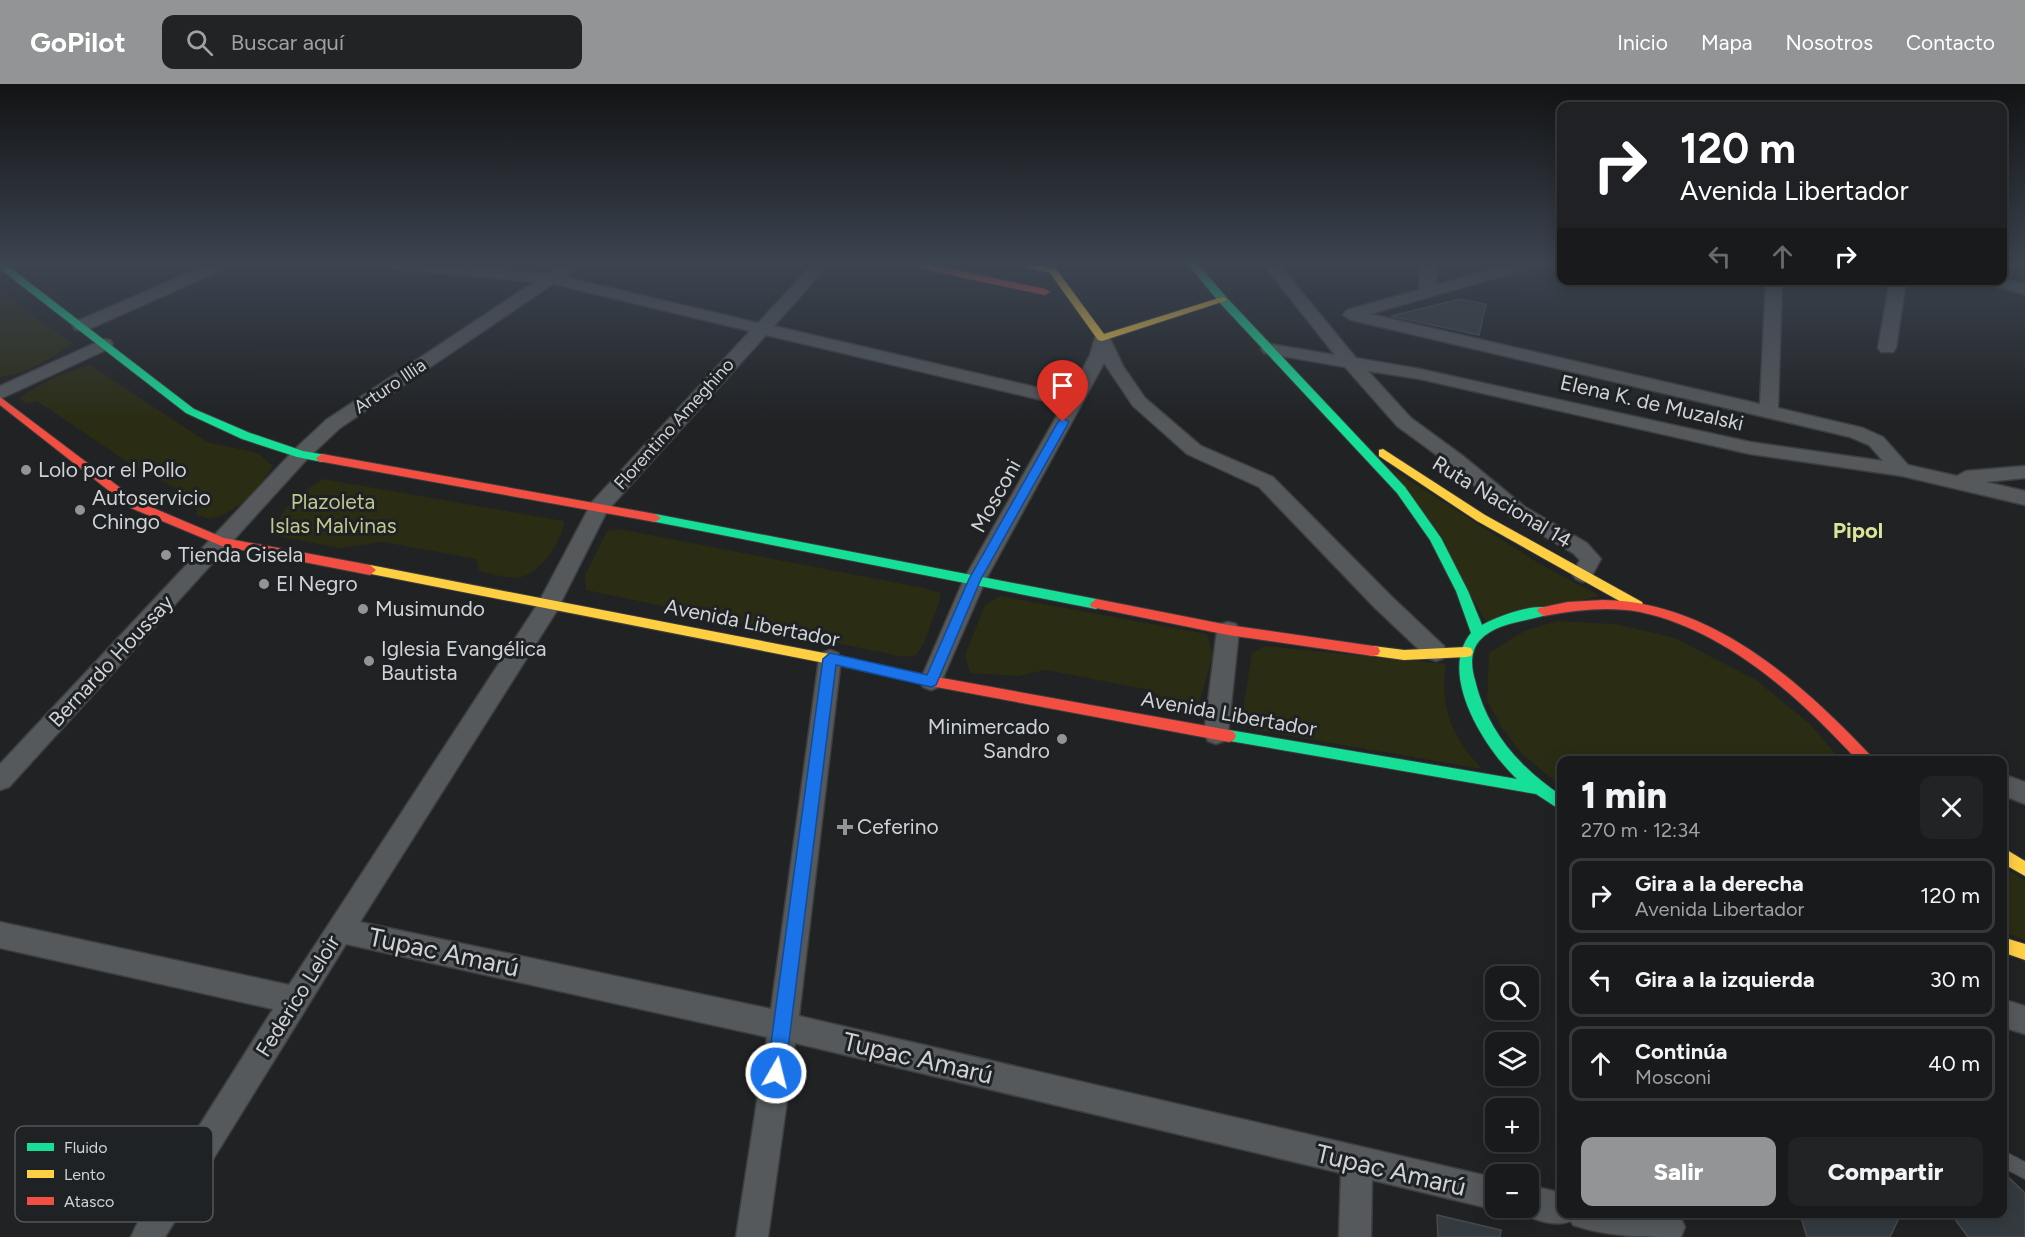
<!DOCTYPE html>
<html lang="es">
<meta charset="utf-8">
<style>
:root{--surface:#181a1b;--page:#212324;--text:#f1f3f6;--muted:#9fa1a3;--line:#36383a;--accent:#929496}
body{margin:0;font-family:Figtree,sans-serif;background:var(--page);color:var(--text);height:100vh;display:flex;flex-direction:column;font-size:22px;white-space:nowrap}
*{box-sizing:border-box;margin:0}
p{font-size:20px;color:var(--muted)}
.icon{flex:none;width:33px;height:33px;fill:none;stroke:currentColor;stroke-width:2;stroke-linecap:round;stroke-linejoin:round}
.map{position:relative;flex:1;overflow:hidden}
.drawer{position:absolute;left:1557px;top:672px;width:450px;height:462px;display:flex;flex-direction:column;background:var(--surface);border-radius:12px;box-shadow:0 3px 15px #0003,0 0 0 2px var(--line)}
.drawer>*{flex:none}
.top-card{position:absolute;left:1557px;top:18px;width:450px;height:183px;border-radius:12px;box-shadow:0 3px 15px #0003,0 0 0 2px var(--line);background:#202124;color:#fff;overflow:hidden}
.buttons{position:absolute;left:1485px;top:882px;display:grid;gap:12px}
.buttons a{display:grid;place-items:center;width:54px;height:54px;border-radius:12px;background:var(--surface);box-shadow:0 3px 15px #0003,0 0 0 2px var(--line);font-size:30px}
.pin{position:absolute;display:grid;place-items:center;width:51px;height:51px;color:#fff;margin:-62px -26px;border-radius:50% 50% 50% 0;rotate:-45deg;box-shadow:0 0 6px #0007}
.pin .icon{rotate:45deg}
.me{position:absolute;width:66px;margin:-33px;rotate:8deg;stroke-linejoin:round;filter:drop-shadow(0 0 4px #0008)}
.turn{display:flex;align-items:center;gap:21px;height:126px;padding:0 24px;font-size:27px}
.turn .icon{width:78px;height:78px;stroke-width:2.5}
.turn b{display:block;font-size:42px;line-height:51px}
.lanes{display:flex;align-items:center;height:57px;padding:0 24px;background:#0003;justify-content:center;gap:30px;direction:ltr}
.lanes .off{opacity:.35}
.round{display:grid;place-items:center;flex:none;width:63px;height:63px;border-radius:12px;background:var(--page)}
.headline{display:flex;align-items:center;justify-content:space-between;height:102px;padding:0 24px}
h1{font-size:36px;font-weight:800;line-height:45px}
.primary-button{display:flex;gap:12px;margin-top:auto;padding:12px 24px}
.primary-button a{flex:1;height:69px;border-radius:12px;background:var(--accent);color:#fff;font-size:24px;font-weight:800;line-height:69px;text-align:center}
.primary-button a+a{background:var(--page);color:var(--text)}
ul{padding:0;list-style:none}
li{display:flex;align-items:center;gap:18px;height:75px;margin:0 12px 9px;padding:0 12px;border:3px solid var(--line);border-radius:12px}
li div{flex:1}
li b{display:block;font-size:22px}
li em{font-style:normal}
header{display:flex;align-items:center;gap:36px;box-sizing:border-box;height:84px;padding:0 30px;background:var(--accent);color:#fff}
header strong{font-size:28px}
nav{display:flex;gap:33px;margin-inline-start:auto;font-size:21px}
.search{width:420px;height:54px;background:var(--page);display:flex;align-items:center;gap:15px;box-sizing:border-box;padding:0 21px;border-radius:12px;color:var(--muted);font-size:22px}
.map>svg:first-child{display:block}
.green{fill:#2a2c13}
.building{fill:#343b40;stroke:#484a4b;stroke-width:1.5}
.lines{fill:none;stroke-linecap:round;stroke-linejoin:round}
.lane-casing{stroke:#3d3e3f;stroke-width:2}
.street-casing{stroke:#3d3e3f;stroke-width:3}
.fast-casing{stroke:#3d3e3f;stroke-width:2}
.slow-casing{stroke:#3d3e3f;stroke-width:2}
.jam-casing{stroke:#3d3e3f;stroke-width:2}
.lane{fill:#55595c;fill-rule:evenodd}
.street{fill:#55595c;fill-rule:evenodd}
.fast{fill:#16e098;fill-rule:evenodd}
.slow{fill:#ffcf43;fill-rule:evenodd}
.jam{fill:#f24e42;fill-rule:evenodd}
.route{fill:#1a73e8;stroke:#114b97;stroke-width:1.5}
.poi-dot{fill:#929496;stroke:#1f2225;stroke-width:2}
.labels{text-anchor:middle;stroke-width:6;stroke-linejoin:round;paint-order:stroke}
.far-street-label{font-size:18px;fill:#d0d2d4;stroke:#1f2225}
.street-label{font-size:21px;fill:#d0d2d4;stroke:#1f2225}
.poi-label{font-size:21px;fill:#d0d2d4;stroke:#1f2225;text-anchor:start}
.park-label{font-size:21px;fill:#c2c88c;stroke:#1f2225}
.neighbourhood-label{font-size:22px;font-weight:bold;fill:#dce496;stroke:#1f2225}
.near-street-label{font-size:26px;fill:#d0d2d4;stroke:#1f2225}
.key{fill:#1f2225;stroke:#54575a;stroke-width:1.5}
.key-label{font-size:16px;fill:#d0d2d4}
</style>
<header>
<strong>GoPilot</strong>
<div class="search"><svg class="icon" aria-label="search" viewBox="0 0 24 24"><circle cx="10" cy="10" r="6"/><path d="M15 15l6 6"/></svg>Buscar aquí</div>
<nav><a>Inicio</a><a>Mapa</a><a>Nosotros</a><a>Contacto</a></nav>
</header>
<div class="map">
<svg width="2025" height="1153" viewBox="0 0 2025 1153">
<rect width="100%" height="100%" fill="#202224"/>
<path class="green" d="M0,208L72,259C54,275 24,290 0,293Z
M90,281L207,358L258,369L273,382C261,402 236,431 211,434C206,435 201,432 196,431L199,417L129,379L37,317L26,320L19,314C41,300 64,287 90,281Z
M1392,385L1540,480L1600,512L1486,537Z
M323,395L564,437C564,455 540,490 521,493C509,496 491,489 479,487L476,475L383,458L339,464L272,451C280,425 300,408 323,395Z
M619,445L924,504L940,509V516L924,559L916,571L903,573L586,506L585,491L607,447Z
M1000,512L1207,550L1213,571L1198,623L1180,627L1150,606L1046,586L1018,592L970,589L965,571L985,521Z
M1557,537L1616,540L1675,554L1756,596L1810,640L1841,676H1562L1561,702L1523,671L1501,643L1487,616L1489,569L1524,547Z
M1265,562L1446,580C1439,625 1453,653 1482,685L1255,646L1242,632L1252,569Z
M2002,782L2025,797V856L2003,848Z"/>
<path class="building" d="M1460,215L1486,220L1479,251L1391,232Z
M2002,1087L2025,1109V1153H1968L1951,1130H2002Z
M1800,1130H1901L1890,1153H1807Z
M1437,1131L1501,1146L1500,1153H1438Z"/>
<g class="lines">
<g class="lane-casing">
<path id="lane" d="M2002,1066L2025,1078V1095L2002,1083Z"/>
</g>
<g class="street-casing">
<path id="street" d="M212,179H233L231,182L87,246H75L73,242L75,238Z
M377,179H432L547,190L564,179H582L564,193L758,239L814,179H830L774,242L1069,311L1090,271L1096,250H1108L1123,282L1145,314L1201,362L1273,393L1391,512L1444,562L1447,568L1444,574L1436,577L1428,574L1375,524L1259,403L1187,370L1133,322L1104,279L986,495L939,603L931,606L923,603L920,597L964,495L1063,321L766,251L607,427L556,528L360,838L771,925L819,575L822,569L830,566L838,569L841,575L799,932L1496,1094V1124H1501L1496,1126L1372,1096L1371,1153H1339L1341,1089L795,959L768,1153H736L767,953L346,860L165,1153H131L136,1142L273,925L0,864V838L289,901L539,518L592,418L750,247L553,200L340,344L308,374L9,703L0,706V680L294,366L326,336L534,198L385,184Z
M1262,179H1278L1356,274L1420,285L1750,358L1883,377L1869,361L1850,353L1351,236L1343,231L1347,226L1419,206L1421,179H1437L1436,201L1515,179H1539L1537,182L1370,230L1760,320L1766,196H1782L1778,324L1863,344L1883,353L1908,381L1957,392L1966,387L2025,382V394L1986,398L2025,407V421L1902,392L1750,370L1420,295L1368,287L1411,334L1463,372L1525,423L1587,459L1601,475L1590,495L1583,498L1576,495L1572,490L1580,476L1573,469L1511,433L1449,380L1397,342L1345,283L1264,269L1261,265L1264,261L1270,260L1335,271Z
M2002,195L2025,200V210L1982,199L1980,196H2002Z
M1890,196H1906L1896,264L1893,268H1881L1878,264Z
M104,255L110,256L113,260L110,264L0,315V302Z
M1228,538L1236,540L1239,546L1228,650L1224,657L1216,660L1208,657L1204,650L1217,546L1220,540Z
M2002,690L2025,698V720L2002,711Z
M2002,915L2025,922V950L2002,943Z
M1528,1101L1562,1109V1130H1675L1680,1132L1685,1143L1681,1153C1644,1153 1607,1153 1573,1141L1571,1137C1555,1144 1533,1135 1517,1128L1515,1124H1528Z"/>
</g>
<g class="fast-casing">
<path id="fast" d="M0,179H4L194,325L250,349L303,367L326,371L328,374L322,378L297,373L242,355L186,329L0,185Z
M1187,179H1197L1227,214L1405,403L1441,454L1468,507L1482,541C1496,533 1533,519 1549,524L1551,527L1549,530C1526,538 1497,538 1480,556C1470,567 1471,583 1475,596C1487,647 1519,683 1562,712V727L1536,710L1224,656L1222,652L1224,648L1229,646L1517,695C1485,665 1437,590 1471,549L1456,507L1430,456L1397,409L1219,218Z
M655,430L1096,515L1102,520L1096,525L651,437L649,434Z"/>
</g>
<g class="slow-casing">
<path id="slow" d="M1007,179H1025L1056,185L1104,250L1219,214L1223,213L1228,216L1102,257L1098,256L1050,189Z
M1383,365L1485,431L1642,518L1643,521L1642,524H1632L1477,437L1379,372V366Z
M370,481L850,574L855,575L857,579L855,583L850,584L366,489L364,486Z
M1373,562L1404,566L1466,563L1471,564L1473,568L1471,572L1466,573L1404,576L1368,571L1366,567L1368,563Z
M2002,763L2025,777V792L2002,779Z
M2002,853L2025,860V876L2002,868Z"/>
</g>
<g class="jam-casing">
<path id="jam" d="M904,179H921L1045,205L1050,208L1045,211L909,182Z
M0,313L139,418L224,454L370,481L376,486L370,491L222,462L131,424L0,321Z
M322,370L655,430L661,434L655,438L318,377L316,374Z
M1096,515L1228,541L1373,562L1378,563L1380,567L1378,571L1373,572L1228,551L1091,523L1090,520Z
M1603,516C1711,517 1801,598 1871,672L1873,676H1857C1800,614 1726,546 1640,528C1609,522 1575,526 1544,532L1537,527L1539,524L1568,518Z
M850,574L931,592L1229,646L1234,648L1236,652L1234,656L1229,658L931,602L845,583L843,579L845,575Z"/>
</g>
<use href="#lane" class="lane"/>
<use href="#street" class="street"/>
<use href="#fast" class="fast"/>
<use href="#slow" class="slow"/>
<use href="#jam" class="jam"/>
</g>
<linearGradient id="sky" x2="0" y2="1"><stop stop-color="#121314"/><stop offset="0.53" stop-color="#3c4450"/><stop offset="1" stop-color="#3c4450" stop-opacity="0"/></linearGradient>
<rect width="2025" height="340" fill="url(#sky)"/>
<path class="route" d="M1063,334L1069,338L981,495L936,601L931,603L836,581L785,989L782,995L776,998L770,995L767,989L823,575L830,569L927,591L969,495L1058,338Z"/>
<g class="poi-dot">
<circle cx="26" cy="386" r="6"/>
<circle cx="80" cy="426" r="6"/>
<circle cx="166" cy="471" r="6"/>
<circle cx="264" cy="500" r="6"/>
<circle cx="363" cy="525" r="6"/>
<circle cx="369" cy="577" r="6"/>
<circle cx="1062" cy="655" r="6"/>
<path d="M842 734h6v6h6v6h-6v6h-6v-6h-6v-6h6z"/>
</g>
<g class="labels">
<g class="far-street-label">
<text transform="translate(390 302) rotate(-34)" y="6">Arturo Illia</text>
<text transform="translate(674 340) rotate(-48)" y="6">Florentino Ameghino</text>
</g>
<g class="street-label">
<text transform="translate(1652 319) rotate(13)" y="7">Elena K. de Muzalski</text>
<text transform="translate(996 412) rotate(-61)" y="7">Mosconi</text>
<text transform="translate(1502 418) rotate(31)" y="7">Ruta Nacional 14</text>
<text transform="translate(752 539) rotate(11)" y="7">Avenida Libertador</text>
<text transform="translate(111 577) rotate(-47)" y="7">Bernardo Houssay</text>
<text transform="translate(1229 630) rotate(10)" y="7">Avenida Libertador</text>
<text transform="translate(298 912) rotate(-58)" y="7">Federico Leloir</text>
</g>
<g class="poi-label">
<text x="38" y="393">Lolo por el Pollo</text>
<text x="92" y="421">Autoservicio<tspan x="92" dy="24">Chingo</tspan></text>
<text x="178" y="478">Tienda Gisela</text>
<text x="276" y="507">El Negro</text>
<text x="375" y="532">Musimundo</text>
<text x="381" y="572">Iglesia Evangélica<tspan x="381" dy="24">Bautista</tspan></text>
<text x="1050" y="650" text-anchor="end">Minimercado<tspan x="1050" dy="24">Sandro</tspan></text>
<text x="857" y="750">Ceferino</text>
</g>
<g class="park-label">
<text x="333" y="425">Plazoleta<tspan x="333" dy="24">Islas Malvinas</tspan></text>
</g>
<g class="neighbourhood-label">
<text x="1858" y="454">Pipol</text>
</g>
<g class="near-street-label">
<text transform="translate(444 868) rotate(12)" y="9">Tupac Amarú</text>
<text transform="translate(918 974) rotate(13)" y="9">Tupac Amarú</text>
<text transform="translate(1391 1086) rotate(13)" y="9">Tupac Amarú</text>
</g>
</g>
<rect x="15" y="1042" width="198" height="96" rx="9" class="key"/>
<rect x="27" y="1059" width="27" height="8" fill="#16e098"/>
<rect x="27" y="1086" width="27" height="8" fill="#ffcf43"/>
<rect x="27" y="1113" width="27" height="8" fill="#f24e42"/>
<g class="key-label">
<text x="64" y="1069">Fluido</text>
<text x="64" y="1096">Lento</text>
<text x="64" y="1123">Atasco</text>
</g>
</svg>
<div class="buttons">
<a><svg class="icon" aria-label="search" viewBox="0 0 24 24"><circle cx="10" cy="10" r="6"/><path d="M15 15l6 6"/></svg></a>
<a><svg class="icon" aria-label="layers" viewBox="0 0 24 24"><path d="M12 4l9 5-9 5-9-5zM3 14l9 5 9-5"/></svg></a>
<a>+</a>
<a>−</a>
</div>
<div class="pin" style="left:1063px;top:338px;background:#d93025"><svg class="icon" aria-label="arrive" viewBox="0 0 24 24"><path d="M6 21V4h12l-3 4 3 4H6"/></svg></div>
<svg class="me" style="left:776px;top:989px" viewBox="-20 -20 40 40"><circle r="17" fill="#1a73e8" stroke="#fff" stroke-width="3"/><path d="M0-11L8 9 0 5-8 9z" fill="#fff"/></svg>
<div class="top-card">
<div class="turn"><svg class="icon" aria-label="right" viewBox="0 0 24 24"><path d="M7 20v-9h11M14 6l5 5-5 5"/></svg><div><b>120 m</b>Avenida Libertador</div></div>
<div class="lanes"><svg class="icon off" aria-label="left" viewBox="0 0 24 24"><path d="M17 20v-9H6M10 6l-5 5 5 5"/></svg><svg class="icon off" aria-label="ahead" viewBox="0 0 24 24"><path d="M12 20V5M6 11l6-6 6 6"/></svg><svg class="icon" aria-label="right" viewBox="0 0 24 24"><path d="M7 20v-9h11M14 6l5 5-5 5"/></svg></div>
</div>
<section class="drawer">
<div class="headline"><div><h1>1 min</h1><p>270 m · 12:34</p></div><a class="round"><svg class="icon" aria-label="close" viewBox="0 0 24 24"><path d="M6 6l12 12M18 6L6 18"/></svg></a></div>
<ul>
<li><svg class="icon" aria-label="right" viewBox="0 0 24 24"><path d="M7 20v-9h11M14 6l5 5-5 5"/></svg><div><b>Gira a la derecha</b><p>Avenida Libertador</p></div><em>120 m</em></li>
<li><svg class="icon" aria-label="left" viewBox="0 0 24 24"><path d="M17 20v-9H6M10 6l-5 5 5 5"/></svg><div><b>Gira a la izquierda</b></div><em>30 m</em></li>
<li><svg class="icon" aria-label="ahead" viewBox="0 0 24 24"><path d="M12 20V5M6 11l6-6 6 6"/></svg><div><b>Continúa</b><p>Mosconi</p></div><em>40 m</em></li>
</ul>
<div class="primary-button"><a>Salir</a><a>Compartir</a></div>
</section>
</div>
